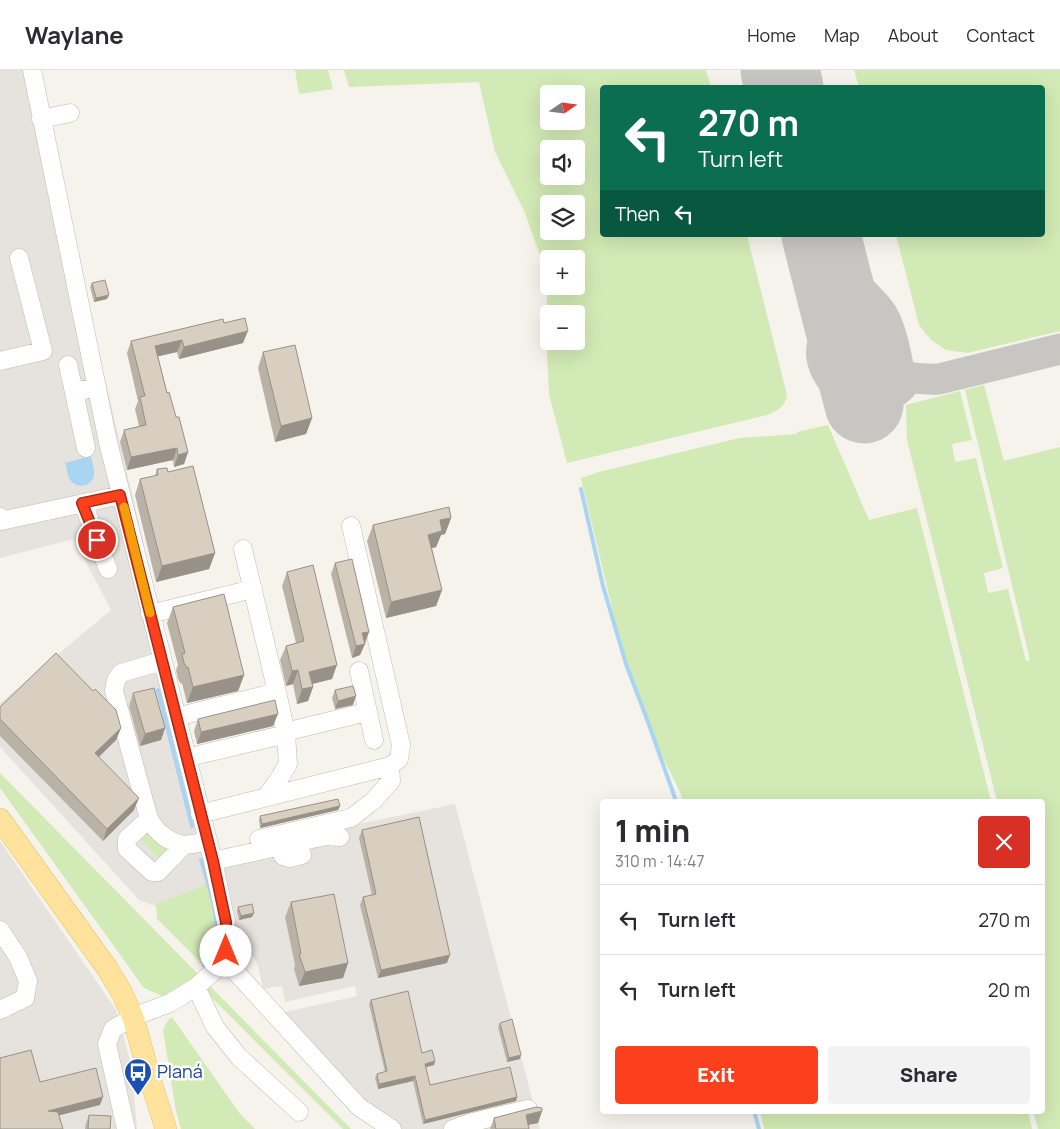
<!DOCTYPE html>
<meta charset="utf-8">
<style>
:root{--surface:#fff;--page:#f2f2f3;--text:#2b2b33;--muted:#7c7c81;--line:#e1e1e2;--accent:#fc3f1d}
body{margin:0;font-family:Manrope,sans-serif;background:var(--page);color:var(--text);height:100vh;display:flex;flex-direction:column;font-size:19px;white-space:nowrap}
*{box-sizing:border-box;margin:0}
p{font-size:16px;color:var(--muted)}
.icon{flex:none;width:28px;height:28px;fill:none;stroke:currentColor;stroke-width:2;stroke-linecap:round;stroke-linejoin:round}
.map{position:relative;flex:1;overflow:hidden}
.side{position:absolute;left:600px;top:729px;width:445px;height:315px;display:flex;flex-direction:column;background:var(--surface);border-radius:5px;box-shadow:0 5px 20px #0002}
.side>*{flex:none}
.guide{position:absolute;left:600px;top:15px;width:445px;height:152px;border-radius:5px;box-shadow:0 5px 20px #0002;background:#0b6e4f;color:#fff;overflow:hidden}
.needle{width:32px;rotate:76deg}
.buttons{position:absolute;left:540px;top:15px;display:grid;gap:10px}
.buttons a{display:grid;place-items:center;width:45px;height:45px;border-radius:5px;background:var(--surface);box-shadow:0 5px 20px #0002;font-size:25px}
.pin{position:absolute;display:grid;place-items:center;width:42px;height:42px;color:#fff;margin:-21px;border:2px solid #fff;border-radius:50%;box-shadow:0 1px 5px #0007}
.me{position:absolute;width:55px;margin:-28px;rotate:0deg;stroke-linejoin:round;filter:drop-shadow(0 0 4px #0008)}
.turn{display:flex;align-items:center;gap:18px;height:105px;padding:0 15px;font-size:22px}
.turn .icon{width:65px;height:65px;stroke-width:2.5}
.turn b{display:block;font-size:35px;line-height:42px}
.then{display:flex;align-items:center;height:48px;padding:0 15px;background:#0003;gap:10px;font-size:19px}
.round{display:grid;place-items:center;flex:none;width:52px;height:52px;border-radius:5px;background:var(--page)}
.overview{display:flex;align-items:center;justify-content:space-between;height:85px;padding:0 15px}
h1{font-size:30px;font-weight:800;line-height:38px}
.action{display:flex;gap:10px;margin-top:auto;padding:10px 15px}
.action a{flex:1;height:58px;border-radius:5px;background:var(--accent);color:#fff;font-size:20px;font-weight:800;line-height:58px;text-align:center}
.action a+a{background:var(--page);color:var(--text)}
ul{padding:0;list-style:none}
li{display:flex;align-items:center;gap:15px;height:70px;padding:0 15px;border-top:1px solid var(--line)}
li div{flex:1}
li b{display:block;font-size:19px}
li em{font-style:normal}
header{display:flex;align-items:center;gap:30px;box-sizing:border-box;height:70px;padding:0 25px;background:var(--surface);border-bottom:1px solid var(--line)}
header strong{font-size:24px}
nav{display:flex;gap:28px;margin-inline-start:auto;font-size:18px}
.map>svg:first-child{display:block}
.industrial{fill:#e6e2dd}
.green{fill:#d2eab5;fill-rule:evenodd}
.parking{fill:#e5e3e0}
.water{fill:#a9d4f2}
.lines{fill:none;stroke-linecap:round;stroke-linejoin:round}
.stream{stroke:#a9d4f2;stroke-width:4}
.taxiway{stroke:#c8c6c3;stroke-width:31}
.runway{stroke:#c8c6c3;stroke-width:79}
.minor-casing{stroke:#c2bbae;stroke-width:19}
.major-casing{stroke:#e6c16a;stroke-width:22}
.minor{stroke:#fff;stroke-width:18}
.major{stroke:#ffe39c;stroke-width:21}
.wall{fill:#bab2a6}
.shaded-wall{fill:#979187}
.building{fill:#d8cfc1;stroke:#979187}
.route-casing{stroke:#a42913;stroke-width:12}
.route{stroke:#fc3f1d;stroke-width:9}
.slow{stroke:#f59e0b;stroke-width:9}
.labels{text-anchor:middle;stroke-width:5;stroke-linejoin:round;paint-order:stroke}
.transit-label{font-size:18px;fill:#164399;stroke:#fff;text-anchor:start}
</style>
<header>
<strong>Waylane</strong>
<nav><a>Home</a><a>Map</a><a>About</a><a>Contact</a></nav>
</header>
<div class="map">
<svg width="1060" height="1059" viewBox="0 0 1060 1059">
<rect width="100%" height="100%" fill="#f6f3ec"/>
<path class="industrial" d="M0,0H39L66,143L219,795L325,761L455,734L540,1059H375L355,1042L281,943L357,926L355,916L285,932L282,916L263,919L258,896L254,888L236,867L139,830L0,677V633L111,540L74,469L0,488Z
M0,771L116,940L131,994L137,1059H0Z"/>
<path class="green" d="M295,0H328L333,19L299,24Z
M344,0H706L711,17L602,18V165H747L787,325C785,337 778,340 767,345L567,393L549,324L546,264L547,227L542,191L525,143L495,82L479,12L349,17ZM549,24H576V51H549ZM549,79H576V106H549ZM549,134H576V161H549ZM549,189H576V216H549ZM549,244H576V271H549Z
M854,0H1060V261L967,283L946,280L931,270L919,255L896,165H1042V18L859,17Z
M984,315L1004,391L1060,377V1059H1038L1033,1041H1042V731H997L907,370L906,335L960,321L972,370L952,374L955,392L976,388L1003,498L984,503L988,523L1008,519L1026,591L1030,590L965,320Z
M828,355L869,450L917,438L991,731H683L679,720L657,676L633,611L620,572L581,408L599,402L739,368L797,364V362Z
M0,703L197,903L195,909L162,926L144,918L0,718Z
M148,761L170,777L161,791L139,768Z
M206,812C213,839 226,872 205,897L157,849L156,834L201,817Z
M209,915L351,1059H343L205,921Z
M172,947L240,1044L255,1059H181L176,1041L163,960L168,950Z
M760,1041H1028L1032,1059H764Z"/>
<path class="parking" d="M108,451L121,502L113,505V508L104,509L77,462L87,456Z
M139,768L165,795L182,777L192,788L161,819L153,810L147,817L112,782L127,769Z
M330,785L340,793L352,853L342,846Z
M344,853L353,859L362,902L352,895Z
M486,854L497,895L453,903L443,865Z
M99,979L113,1032L104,1034L91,981Z"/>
<path class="water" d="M91,386C92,392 95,401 94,406C90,418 75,419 69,408C67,404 67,397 65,393Z"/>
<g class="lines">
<path class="stream" d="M581,419L603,516L626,594L648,652L676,731
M158,620L192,756
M201,790C208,815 224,855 213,879
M204,895L210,888
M754,1041L759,1059"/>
<path class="taxiway" d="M820,165C825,186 838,219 834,240C831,257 819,270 822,288C828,324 876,343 902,316C898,297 892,255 880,241C863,219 838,204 827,178
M837,222C841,235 843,248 848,260C865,296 901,311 939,309L1060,279"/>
<path class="runway" d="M780,0L784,18
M821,165L864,334"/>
<g class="minor-casing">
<path id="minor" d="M32,0L108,372L213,791L226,852V881L223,888L215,900L196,917L170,933L133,947L113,959L107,974L126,1059
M41,49L70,43
M0,291L43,281L19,188
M68,295L74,322
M86,378L74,322L97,317
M83,433L108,499
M0,447L1,451L121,425
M150,544L253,519
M359,601L374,670
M188,644L277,622L243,479
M198,685L286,664L277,622
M266,727L279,709L288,694L286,664L289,661L367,642
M200,744L390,696L399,689L401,675L351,456
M149,749L114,621L116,610L121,603L162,591
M259,769L351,748L373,731L391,711L390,696
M184,775C168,772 157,763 149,749L127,769V779L152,802H158L184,775L207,772
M280,776L283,786L290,788L302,785
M213,791L326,766L340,767
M0,860L18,887L28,911L25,928L0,940
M223,888L359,1037L392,1059
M196,917L215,957L239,987L299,1042
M453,1059L473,1052L528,1039"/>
</g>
<g class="major-casing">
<path id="major" d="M0,749L107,898L121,921L133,947L151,1012L166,1059"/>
</g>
<use href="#minor" class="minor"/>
<use href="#major" class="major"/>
</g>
<path class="wall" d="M92,213L107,229L94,232L90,217Z
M224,253L243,273L179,289L177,282L158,286L167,323L188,382L184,394L174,397L173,390L127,400L120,372L124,360L139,356L135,339L138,331L127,283L131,271Z
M263,282L312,348L306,364L275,372L258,298Z
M157,399L168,402L215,483L209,499L156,512L135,425L140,409L155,406Z
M451,448L445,464L441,465L436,477L432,478L442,520L436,536L386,548L367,471L373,455Z
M335,493L369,562L360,585L352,588L331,504Z
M287,502L332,609L312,614L313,617L308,631L297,634L293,614L286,616L280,590L286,576L296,573L282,516Z
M173,537L244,605L238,621L187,633L182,613L181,614L178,609L176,600L178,595L167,553Z
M335,620L353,635L335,639L332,628Z
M133,623L165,658L161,670L140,676L129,636Z
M0,637L121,658L116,670L99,687L134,740L103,771L0,666Z
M198,649L273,656L197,674L194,661Z
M340,736L338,740L260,758L259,750L260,746Z
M362,760L447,893L378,908L360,835L363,827L372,825L359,768Z
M291,832L348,893L343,908L299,916L294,899L295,895L285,847Z
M238,837L252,847L239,850L237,841Z
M371,930L422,983L435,991L434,995L426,997L430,1015L517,1027L516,1031L423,1054L413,1011L378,1019L375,1008L377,1004L385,1002L369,934Z
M500,953L520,989L507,992L498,957Z
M542,1041L538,1053L528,1055L529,1059H490L494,1048Z
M89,1045L110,1059H85L86,1053Z"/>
<path class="shaded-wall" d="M109,225L107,229L94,232L96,228Z
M248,261L243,273L179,289L184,277Z
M182,270L177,282L151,288L155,276Z
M312,348L306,364L275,372L281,356Z
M177,378L173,390L127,400L131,387Z
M188,382L184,394L174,397L178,385Z
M451,448L445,464L441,465L436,477L422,481L428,465L440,450Z
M215,483L209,499L156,512L162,496Z
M442,520L436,536L386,548L391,532Z
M369,562L365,573L358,575L362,563Z
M365,574L360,585L352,588L356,576Z
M337,595L332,609L304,616L309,602Z
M298,600L293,614L286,616L292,601Z
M244,605L238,621L187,633L193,617Z
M313,617L308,631L297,634L302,619Z
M356,626L353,635L335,639L338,631Z
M278,644L273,656L197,674L201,662Z
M121,658L116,670L90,695L95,683Z
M165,658L161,670L140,676L145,664Z
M139,728L134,740L103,771L107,759Z
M340,736L338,740L260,758L262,754Z
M254,843L252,847L239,850L241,846Z
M450,885L447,893L378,908L381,900Z
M348,893L343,908L299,916L305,902Z
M521,985L520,989L507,992L509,988Z
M435,991L434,995L423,998L425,994Z
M415,1006L413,1011L378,1019L379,1014Z
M103,1027L100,1035L45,1049L48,1041Z
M517,1027L516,1031L423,1054L425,1050Z
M542,1041L538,1053L522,1056L526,1045Z"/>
<path class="building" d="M105,210L109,225L96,228L92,213Z
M245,248L248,261L184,277L182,270L155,276L167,323L169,322L176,347H179L188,382L178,385L177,378L131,387L124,360L146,355L140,327L145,326L131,271L223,249L224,253Z
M295,275L312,348L281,356L263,282Z
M193,396L215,483L162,496L140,409L158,405L157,399L167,398L168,402Z
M449,437L451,448L440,450L442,461L428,465L442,520L391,532L373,455Z
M352,489L369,562L362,563L365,574L356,576L335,493Z
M313,495L337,595L309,602L313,617L302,619L298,600L292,601L286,576L304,571L287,502Z
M224,524L244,605L193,617L188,597L187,598L184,593L182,584L185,583L173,537Z
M56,583L93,621L95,619L116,640L121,658L95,683L139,728L107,759L0,649V637Z
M353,616L356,626L338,631L335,620Z
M154,618L165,658L145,664L133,623Z
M275,630L278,644L201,662L198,649Z
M338,729L340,736L262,754L260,746Z
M419,747L450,885L381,900L363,827L376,824L362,760Z
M334,824L348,893L305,902L299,884H301L291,832Z
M252,834L254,843L241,846L238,837Z
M408,921L422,983L432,980L435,991L425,994L430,1015L510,997L517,1027L425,1050L415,1006L379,1014L377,1004L387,1001L371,930Z
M512,949L521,985L509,988L500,953Z
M31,980L40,1012L96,998L103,1027L48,1041L58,1042L63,1059H0V988Z
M536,1037L542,1038V1041L526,1045L529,1059H496L494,1048Z
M89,1045L111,1046L110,1059H88Z"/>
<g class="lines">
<g class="route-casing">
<path id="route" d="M97,470L82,433L120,425L213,791L226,852V881"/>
</g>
<use href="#route" class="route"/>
<path class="slow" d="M124,437L150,543"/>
</g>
<defs>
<g id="bus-pin" transform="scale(1.4375)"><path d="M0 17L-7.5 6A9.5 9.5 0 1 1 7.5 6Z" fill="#1a4fb4" stroke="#fff"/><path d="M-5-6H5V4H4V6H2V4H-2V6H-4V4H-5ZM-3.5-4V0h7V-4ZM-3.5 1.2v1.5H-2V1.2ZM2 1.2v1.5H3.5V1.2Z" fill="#fff"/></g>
</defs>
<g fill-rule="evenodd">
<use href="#bus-pin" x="138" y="1002"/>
</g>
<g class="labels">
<g class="transit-label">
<text x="157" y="1008">Planá</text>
</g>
</g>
</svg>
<div class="buttons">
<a><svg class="needle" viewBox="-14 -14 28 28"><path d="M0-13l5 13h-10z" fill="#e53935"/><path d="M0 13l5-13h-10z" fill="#7c7c81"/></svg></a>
<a><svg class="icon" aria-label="sound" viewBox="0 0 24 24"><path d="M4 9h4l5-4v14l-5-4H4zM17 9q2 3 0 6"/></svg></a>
<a><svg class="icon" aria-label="layers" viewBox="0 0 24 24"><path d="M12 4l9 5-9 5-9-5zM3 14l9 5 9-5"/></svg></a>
<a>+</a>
<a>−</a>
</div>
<div class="pin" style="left:97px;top:470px;background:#d93025"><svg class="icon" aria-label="arrive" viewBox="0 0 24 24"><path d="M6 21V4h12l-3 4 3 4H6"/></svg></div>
<svg class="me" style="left:226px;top:881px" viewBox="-20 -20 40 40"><circle r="19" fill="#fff"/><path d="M0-13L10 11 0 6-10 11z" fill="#fc3f1d"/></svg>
<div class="guide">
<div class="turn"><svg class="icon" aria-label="left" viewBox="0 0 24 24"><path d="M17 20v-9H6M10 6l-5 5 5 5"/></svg><div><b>270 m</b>Turn left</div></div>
<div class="then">Then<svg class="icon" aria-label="left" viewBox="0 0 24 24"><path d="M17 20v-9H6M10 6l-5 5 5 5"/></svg></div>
</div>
<section class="side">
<div class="overview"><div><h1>1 min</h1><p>310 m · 14:47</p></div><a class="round" style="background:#d93025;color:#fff"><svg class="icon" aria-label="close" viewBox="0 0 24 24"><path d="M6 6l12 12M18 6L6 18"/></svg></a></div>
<ul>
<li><svg class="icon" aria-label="left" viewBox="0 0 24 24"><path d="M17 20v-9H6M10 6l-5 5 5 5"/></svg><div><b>Turn left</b></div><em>270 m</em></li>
<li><svg class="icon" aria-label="left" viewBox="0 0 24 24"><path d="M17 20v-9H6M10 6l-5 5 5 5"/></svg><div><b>Turn left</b></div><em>20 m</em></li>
</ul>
<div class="action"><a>Exit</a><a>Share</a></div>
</section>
</div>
